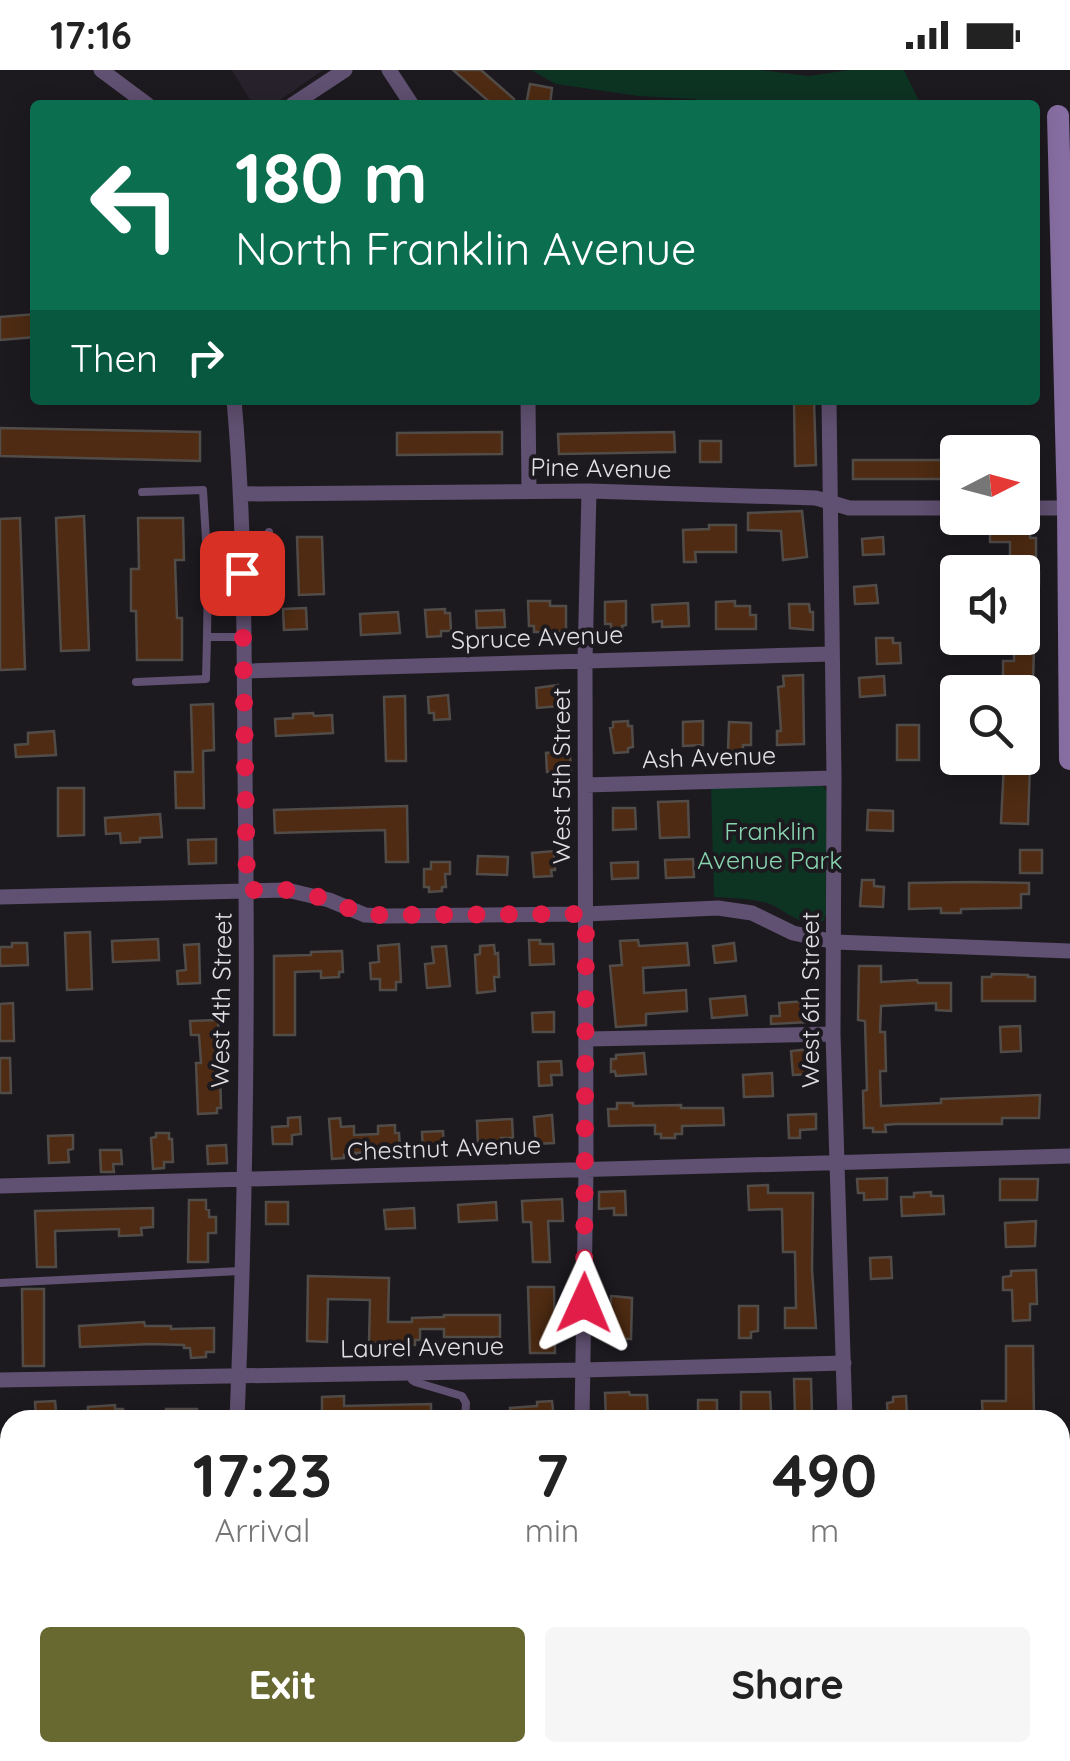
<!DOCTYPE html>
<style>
:root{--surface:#fff;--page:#f6f6f6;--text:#222;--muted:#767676;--accent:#676931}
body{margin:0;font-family:Quicksand,sans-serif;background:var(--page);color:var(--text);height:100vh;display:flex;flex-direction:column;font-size:38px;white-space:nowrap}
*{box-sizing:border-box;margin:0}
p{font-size:32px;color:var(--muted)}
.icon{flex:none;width:55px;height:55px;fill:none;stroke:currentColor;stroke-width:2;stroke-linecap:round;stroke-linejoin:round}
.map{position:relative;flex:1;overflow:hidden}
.drawer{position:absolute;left:0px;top:1340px;width:1070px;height:352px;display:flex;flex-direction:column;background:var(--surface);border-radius:30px 30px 0 0;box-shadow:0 5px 25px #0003}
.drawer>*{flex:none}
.banner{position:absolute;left:30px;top:30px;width:1010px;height:305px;border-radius:10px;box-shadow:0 5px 25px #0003;background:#0b6e4f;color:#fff;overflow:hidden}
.needle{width:65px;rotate:84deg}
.tools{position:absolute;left:940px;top:365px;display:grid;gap:20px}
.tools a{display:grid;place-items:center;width:100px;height:100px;border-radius:10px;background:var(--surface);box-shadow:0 5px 25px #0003;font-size:50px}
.pin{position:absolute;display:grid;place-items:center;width:85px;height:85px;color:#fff;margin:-42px;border-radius:20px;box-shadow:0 5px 15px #0006}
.me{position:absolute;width:110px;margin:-55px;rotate:1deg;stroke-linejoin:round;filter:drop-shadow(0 0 8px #0008)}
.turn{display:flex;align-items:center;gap:35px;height:210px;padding:0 40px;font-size:45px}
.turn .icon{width:130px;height:130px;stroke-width:2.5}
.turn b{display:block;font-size:70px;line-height:85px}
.then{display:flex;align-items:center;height:95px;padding:0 40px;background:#0003;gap:20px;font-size:38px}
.eta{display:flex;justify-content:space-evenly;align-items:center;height:170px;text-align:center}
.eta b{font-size:60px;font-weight:700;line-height:70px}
.action{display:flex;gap:20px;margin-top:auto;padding:20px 40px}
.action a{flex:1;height:115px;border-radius:10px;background:var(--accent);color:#fff;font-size:40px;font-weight:700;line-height:115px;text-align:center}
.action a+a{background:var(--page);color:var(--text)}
.status{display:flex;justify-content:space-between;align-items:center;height:70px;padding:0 50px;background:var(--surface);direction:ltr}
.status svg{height:28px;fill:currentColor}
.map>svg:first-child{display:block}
.built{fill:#28222c}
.green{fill:#0d3323}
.building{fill:#4e2b12;stroke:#524c49;stroke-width:2.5}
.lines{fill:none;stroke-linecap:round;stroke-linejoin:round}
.lane{stroke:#605071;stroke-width:8}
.street{stroke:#605071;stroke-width:15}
.secondary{stroke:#876ea2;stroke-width:22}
.route{stroke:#e11d48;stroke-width:18;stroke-dasharray:0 32.4}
.labels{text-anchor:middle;stroke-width:8;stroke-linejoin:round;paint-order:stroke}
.street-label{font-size:25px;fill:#e2e0e4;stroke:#1d1a1f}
.park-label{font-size:25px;fill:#88d5b0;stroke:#1d1a1f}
</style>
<div class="status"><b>17:16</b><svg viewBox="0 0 49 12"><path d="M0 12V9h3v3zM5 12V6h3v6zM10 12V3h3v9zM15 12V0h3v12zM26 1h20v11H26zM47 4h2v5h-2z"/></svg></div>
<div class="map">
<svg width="1070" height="1691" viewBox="0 0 1070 1691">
<rect width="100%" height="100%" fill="#1d1a1f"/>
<path class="built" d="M232,0H323L273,35H253Z
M726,1683H849V1691H726Z"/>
<path class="green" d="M531,0H760L809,6L849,0H904L921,35H707L695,29L638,26L556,14Z
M819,714L825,718L827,723L828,841L823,851C798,859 785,837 763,832C747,828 730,828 714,827L711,717Z"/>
<path class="building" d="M453,0H481L514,29L508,35H493Z
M530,14L552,18L550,35H526Z
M35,244V267L0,270V247Z
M794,330H814L816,395L795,396Z
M0,358L200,362V391L0,386Z
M502,362V384L397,385V363Z
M674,362L675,382L559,384L558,364Z
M700,371H721V392H700Z
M853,390H958V409H853Z
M802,441L807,487L783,490L781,461L748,460V443Z
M84,446L89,580L61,581L56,448Z
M20,448L25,599L0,600V449Z
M138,448H183L184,490H175L177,548H182V590H137L136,541H131V499H139Z
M709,455H736V482H695L696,492H684L683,460L709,459Z
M990,460H1030V468H1036V502H1039V514H1033L1034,523H1022V502H1012V494H1010V472H990Z
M297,467H322L324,524L299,525Z
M883,467L884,484L863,485L862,469Z
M876,515L878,533L855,534L854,517Z
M528,531H550V536H566V562H534V556H529Z
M626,531V555L622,556L623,563L611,564V554H605V532Z
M735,531V536H750V545H756V559H716V532Z
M688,533L689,556L662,557V551L653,552L652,535Z
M789,534H809L810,542H813V560L790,558Z
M306,538L307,559L284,560L283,539Z
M445,539V543H450L451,561H441V566L427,567L425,540Z
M504,540L505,557L477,558L476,541Z
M398,542L400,563L361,565L360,544Z
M1022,545H1035L1033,612L1003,611V591H1014V568H1022Z
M876,568H893V573H900L901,593L877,594Z
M803,605L804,674L777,675V661H781L778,617L784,616L783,606Z
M884,606L885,625L860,627L859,608Z
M558,615L559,636L537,638L536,618Z
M448,625L450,649L434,650V643H429L428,627Z
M405,626L406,691H386L384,627Z
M213,634L214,680L203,681L204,738H176L175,702H193L191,635Z
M313,643L314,646L332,645L333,663L276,666L275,649L293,648V644Z
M628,651V656H632L633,677L628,678V682L614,683L610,658L613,657V652Z
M703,651V675L683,676V652Z
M729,652L751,653V675H743V682L728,681Z
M897,655H919V690H897Z
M54,661L56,685L16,687L15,675L28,674V663Z
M569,670L571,701L547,702L546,683L557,682V671Z
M1004,693L1030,695L1028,754L1001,753Z
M58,718H84V765L58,766Z
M688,731L689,767L660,768L658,732Z
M407,736L408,792H386L385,760L275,763L274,740Z
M613,738H635L636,759L613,760Z
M868,740L893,741V761L867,760Z
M160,744L162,767L140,768V772L121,773L120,763L106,764L105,748Z
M216,769V793L189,794L188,770Z
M1020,780H1042V803H1020Z
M554,781L555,800H551L552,806L534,807L532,783Z
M478,786L508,787L507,805L477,804Z
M693,789L694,807L666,808L665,790Z
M431,792H450V804H445L446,817H442V821L429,822V817H424V799H431Z
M638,792V808L612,809L611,793Z
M862,810H874V816L884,817L883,837L860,836Z
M974,812L1029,813V824H1021V838L961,839V843H941V838L909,839V813Z
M90,862L92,919L67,920L65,863Z
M158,869L159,890L113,892L112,871Z
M529,870H540V874H553L554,894L530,895Z
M638,870L639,876L687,873L689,895L643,898L644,923L686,920L687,941L646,944V955L616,957L610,896L622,895L620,871Z
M12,873H27L28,895L0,896V877H12Z
M734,873L736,891L715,893L713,876Z
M199,874L200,913L178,914L177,901L186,900L184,875Z
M399,874L401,912H396V920H380V909H371L370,893L379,892L378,876Z
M494,875L495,884L498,883L499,907H494L495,921L477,923L475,885L480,884V876Z
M446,876L450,916L427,918L425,894L434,893L432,877Z
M342,881L343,902H339V907L321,908V901L295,902V965H274V886L311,885V882Z
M859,896H881V912L917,910L918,913H951V941L936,940V933L881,936L880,962H885L886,1001H880L881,1036L941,1033V1029L1040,1025L1039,1048H1002V1054H896L885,1055L886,1062H873V1058H864L863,1021L867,1020L865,951L858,950Z
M992,904L1028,905V907H1035V931H982V907H991Z
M745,926L747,945L712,948L710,929Z
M807,931L809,952L771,954V946H780L779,933Z
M13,933L14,971H0V934Z
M554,942V962H533L532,943Z
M218,950L219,971H215L216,1000H220L221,1038H217V1043L198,1044L196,993H201L199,965H191L190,951Z
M1020,956L1021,981L1001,982L1000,957Z
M810,979L812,1004L793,1005L791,981Z
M644,983L646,1004L616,1006L615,1001L611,1002V989H616V985Z
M0,988H10L11,1023H0Z
M561,991L562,1005H551L552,1015L539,1016L538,992Z
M772,1003L773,1026L744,1027L743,1005Z
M617,1033H633V1036L681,1035V1038H723L724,1055L682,1056V1064H675V1068H661V1064H655V1055L609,1056L608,1039H617Z
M816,1044V1059L800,1060V1068H789L788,1045Z
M552,1045L554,1073L536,1074L534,1047Z
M300,1047L301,1064L292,1065V1074H273L272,1057L288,1056V1048Z
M340,1048L341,1057L354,1056V1065L378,1064V1056L395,1055V1063H399L400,1081L355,1083L356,1085H344V1088L332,1089L329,1049Z
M512,1049L513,1068H501L502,1076L478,1077L477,1051Z
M443,1061L444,1082L423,1083L422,1062Z
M156,1063H169V1069H172L173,1092H164V1098L153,1099L151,1068L156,1067Z
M73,1065V1079L68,1080L69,1092L49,1093L48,1066Z
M226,1075L227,1093L208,1094L207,1076Z
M100,1080H121L122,1094H113L114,1102H101Z
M887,1108V1129L864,1130V1123H858L857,1109Z
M1000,1109H1038L1037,1130H1000Z
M768,1115V1123H813L812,1199L816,1258H785V1238H796L795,1182H783L782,1139L749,1140L748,1116Z
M625,1121L626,1145H614V1138L599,1139V1122Z
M931,1122V1126H943L944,1144L902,1146L901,1127H914V1123Z
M562,1129L563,1151H548L550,1192H533L531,1152H523L522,1131Z
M189,1130H206V1139L209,1140V1147H216V1163H208V1192H188Z
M266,1132H288V1154H266Z
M496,1132L497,1150L459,1152L458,1135Z
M153,1138V1157L141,1158L142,1165L119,1166V1159L55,1161L56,1197H37L35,1141Z
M414,1138L415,1158L386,1159L384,1140Z
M1036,1151L1035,1176L1006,1177L1005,1153Z
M891,1187L892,1208L871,1209L870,1188Z
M1036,1200L1037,1234H1030V1250L1013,1251L1012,1220H1003V1207L1011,1206V1201Z
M308,1206L389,1208L388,1252H412V1248L444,1247V1245H500V1267H444V1259H420V1270H415V1275L369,1273L370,1230L328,1229L327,1272L307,1271Z
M528,1217H554L555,1283H530Z
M22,1219H44V1296H23Z
M611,1226L632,1228L631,1269H610Z
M739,1236H758V1261L751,1262V1268H739Z
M144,1252L145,1256H171V1259L214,1258V1282H206V1287L191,1288L190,1278H184V1275L151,1274L80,1277L79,1256Z
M1006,1276H1033L1034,1350H983L982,1331H1006Z
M794,1309H811L812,1345H795Z
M629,1322L630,1325H647L648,1346L606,1348L605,1323Z
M741,1322H770L771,1341L767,1342V1350H745L744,1342H741Z
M344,1326V1336L431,1334V1350H322V1327Z
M906,1326L907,1346L888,1348L887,1333L893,1332V1327Z
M698,1330H717V1350H698Z
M55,1331L57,1350H36L35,1332Z
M552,1331L554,1350H511L510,1338L537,1336V1332Z
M115,1335V1339H123L124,1350H84V1341H88V1337Z
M166,1339H197V1350H165Z"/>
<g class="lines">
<path class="lane" d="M142,422L203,420L208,502
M271,503V525
M243,567H207L208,502L271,503L269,462
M136,612L206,609L207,567
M0,1213L240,1201
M410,1302L412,1310L415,1312L462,1326L466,1333L465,1350
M1060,1433H1070
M1060,1453H1070
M1060,1502H1070"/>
<path class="street" d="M101,0L148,35
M389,0L412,35
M292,35L345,0
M234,330C245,453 244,577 245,700C248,916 246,1134 237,1350
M528,330L529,421
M829,330L834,708L833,964L845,1350
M241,424L589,421L816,428L849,438H958
M1022,438H1070
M244,601L831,584
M586,715L834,708
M0,827L287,820L329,830L365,845L385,846L586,844L718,838L752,843L793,863L835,872L1070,881
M587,969L833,964
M0,1116L1070,1086
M0,1310L583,1300L844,1293
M582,1350L586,1099L585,590L589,421
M857,1682L858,1691
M225,1691L226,1682
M579,1691V1682"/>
<path class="secondary" d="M1058,46L1068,438L1070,689
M0,1547H10
M1060,1556H1070"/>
</g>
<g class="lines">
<path class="route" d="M242,503L247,820H287L305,823L329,830L365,845L586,844L584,1233"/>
</g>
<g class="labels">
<g class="street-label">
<text transform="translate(601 398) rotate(1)" y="9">Pine Avenue</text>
<text transform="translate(537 567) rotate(-2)" y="9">Spruce Avenue</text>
<text transform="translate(709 687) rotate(-2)" y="9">Ash Avenue</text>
<text transform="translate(561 706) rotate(-90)" y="9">West 5th Street</text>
<text transform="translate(221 930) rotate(-89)" y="9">West 4th Street</text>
<text transform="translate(810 930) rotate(-90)" y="9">West 6th Street</text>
<text transform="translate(444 1078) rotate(-2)" y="9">Chestnut Avenue</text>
<text transform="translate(422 1277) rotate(-1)" y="9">Laurel Avenue</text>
</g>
<g class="park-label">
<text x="770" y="770">Franklin<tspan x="770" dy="29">Avenue Park</tspan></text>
</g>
</g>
</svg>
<div class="tools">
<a><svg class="needle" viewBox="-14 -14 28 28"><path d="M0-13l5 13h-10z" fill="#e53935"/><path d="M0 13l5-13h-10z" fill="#767676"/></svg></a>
<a><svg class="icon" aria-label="sound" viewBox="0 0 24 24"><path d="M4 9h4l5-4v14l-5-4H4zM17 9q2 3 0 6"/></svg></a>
<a><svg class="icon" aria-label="search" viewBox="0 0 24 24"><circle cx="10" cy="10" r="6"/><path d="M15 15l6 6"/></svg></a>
</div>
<div class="pin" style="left:242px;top:503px;background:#d93025"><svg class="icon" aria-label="arrive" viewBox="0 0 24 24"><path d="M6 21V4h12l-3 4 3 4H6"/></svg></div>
<svg class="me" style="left:584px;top:1233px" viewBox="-20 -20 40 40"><path d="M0-17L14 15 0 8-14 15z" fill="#e11d48" stroke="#fff" stroke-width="4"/></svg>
<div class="banner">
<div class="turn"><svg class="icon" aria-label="left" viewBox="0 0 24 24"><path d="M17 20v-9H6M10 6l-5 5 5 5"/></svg><div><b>180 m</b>North Franklin Avenue</div></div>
<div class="then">Then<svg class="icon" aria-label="right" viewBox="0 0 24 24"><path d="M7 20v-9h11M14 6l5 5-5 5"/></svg></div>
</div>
<section class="drawer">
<div class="eta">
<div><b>17:23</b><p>Arrival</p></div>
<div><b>7</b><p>min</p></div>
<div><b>490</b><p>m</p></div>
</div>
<div class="action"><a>Exit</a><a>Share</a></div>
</section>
</div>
